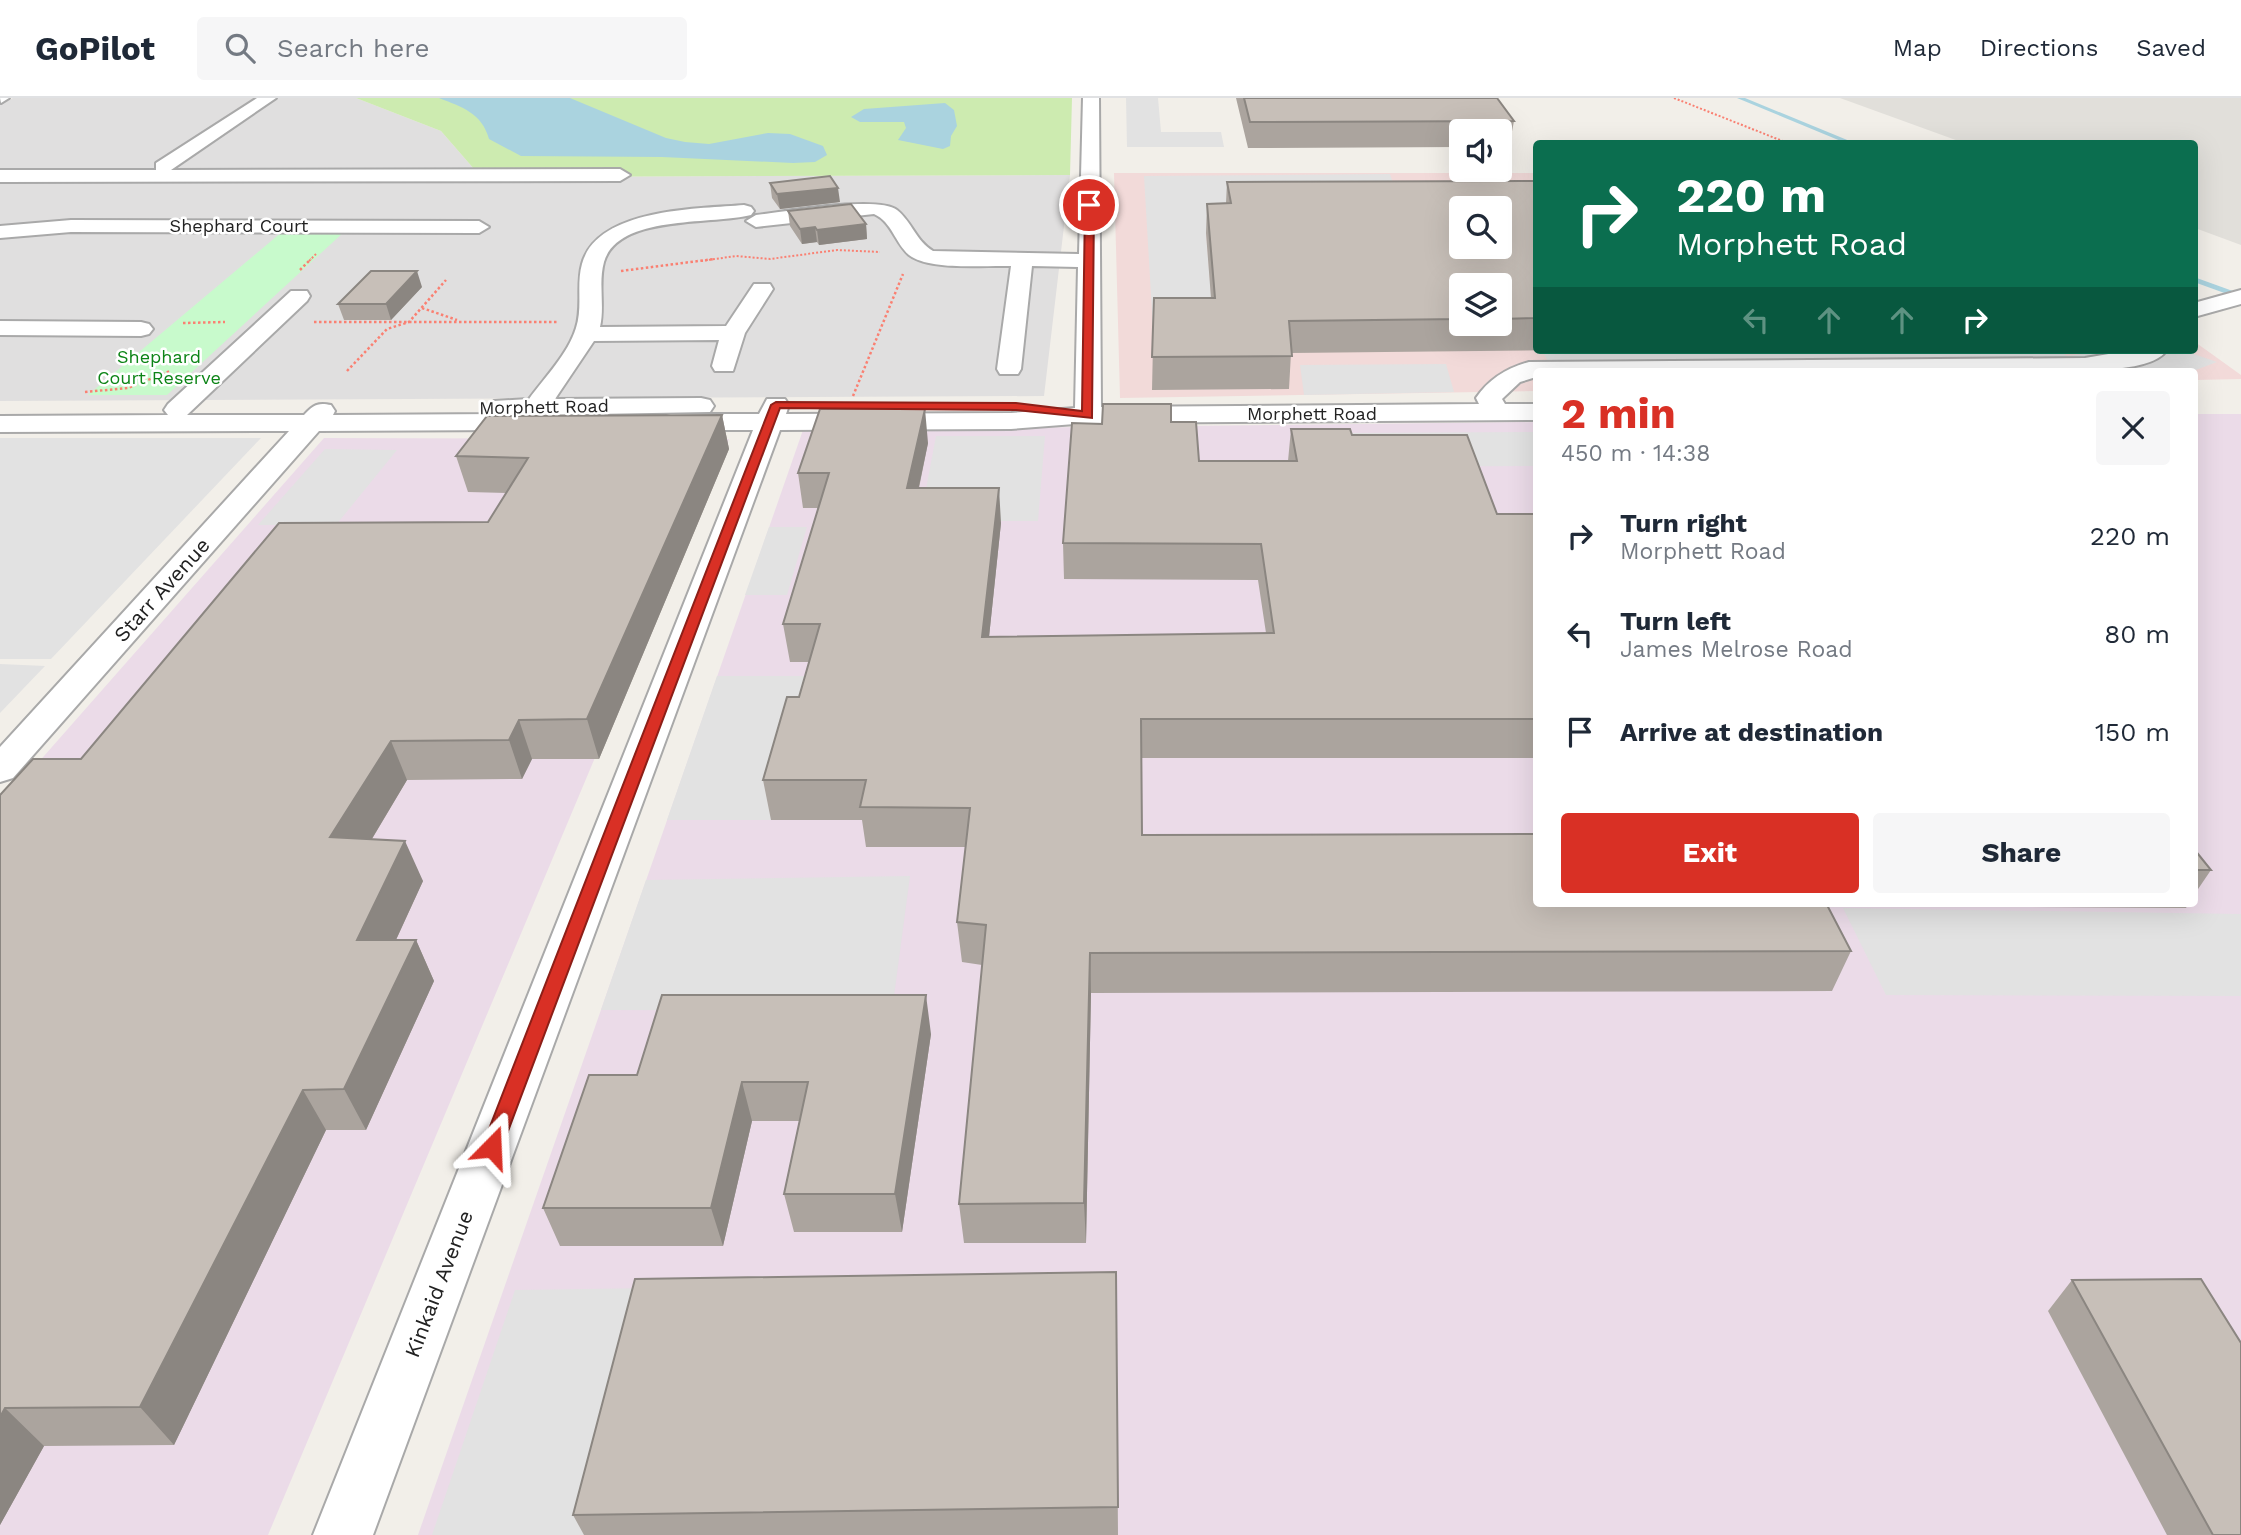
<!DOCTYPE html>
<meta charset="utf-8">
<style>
:root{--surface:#fff;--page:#f6f6f7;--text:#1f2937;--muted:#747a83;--line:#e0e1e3;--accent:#d93025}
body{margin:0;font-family:"Work Sans",sans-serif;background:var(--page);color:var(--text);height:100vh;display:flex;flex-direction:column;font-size:26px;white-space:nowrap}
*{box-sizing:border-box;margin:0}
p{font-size:23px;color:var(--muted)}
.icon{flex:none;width:38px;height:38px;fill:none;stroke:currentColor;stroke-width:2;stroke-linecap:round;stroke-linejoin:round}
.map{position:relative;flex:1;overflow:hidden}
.side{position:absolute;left:1533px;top:270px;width:665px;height:539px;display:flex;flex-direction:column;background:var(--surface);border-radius:7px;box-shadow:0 7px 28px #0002}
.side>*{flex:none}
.banner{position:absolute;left:1533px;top:42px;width:665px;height:214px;border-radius:7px;box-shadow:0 7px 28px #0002;background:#0b6e4f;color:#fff;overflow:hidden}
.buttons{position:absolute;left:1449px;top:21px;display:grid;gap:14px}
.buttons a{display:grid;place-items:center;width:63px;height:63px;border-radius:7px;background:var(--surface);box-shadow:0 7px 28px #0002;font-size:35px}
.pin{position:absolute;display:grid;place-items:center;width:60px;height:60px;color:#fff;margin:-30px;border:4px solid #fff;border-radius:50%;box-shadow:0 2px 7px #0007}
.me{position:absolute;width:77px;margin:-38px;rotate:21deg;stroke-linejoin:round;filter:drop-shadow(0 0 5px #0008)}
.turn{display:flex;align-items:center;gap:24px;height:147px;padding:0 28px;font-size:32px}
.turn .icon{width:91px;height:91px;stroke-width:2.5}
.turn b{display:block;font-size:49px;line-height:60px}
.lanes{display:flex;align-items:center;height:66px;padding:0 28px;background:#0003;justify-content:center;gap:35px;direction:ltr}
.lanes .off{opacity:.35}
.round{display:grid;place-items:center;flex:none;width:74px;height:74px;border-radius:7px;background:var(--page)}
.headline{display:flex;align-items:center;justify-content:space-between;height:119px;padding:0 28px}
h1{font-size:42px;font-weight:700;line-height:52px;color:var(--accent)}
.button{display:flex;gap:14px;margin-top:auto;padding:14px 28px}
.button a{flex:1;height:80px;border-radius:7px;background:var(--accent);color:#fff;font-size:28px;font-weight:700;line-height:80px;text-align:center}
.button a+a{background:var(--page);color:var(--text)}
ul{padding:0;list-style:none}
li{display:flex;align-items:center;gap:21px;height:98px;padding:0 28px}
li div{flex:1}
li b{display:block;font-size:26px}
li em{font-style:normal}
header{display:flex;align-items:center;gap:42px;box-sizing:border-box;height:98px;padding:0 35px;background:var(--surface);border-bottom:2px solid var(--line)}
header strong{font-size:33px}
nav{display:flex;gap:38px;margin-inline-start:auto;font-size:24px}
.search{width:490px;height:63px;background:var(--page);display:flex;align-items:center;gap:18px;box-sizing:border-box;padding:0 24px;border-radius:7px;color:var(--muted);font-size:26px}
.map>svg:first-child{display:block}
.residential{fill:#e0dfdf}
.commercial{fill:#f2dad9;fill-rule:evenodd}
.industrial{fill:#ebdbe8}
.airport{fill:#e1dfda}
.grass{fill:#cdebb0}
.park{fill:#c8facc}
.parking{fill:#e2e2e2}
.water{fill:#aad3df}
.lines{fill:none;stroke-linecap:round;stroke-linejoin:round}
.stream{fill:#aad3df;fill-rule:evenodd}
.minor-casing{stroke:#a9a9a9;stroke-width:4}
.path-far1{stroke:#fa8072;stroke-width:2;stroke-dasharray:2 2;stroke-linecap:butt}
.path{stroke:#fa8072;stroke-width:2.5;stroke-dasharray:2.5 2.5;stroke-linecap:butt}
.minor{fill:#fff;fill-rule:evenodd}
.wall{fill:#aba49e;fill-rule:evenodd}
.shaded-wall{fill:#8b8681}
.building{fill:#c7bfb8;stroke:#8b8681;stroke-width:2;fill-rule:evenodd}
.route{fill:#d93025;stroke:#8d1f18;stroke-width:2}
.labels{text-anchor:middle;stroke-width:5;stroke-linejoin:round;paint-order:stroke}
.far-street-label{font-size:18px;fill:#222;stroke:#fff}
.far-park-label{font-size:18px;fill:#0c8416;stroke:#fff}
.street-label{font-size:21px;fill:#222;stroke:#fff}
</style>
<header>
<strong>GoPilot</strong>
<div class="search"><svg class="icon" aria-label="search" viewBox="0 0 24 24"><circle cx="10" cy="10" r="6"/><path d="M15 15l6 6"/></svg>Search here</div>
<nav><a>Map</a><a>Directions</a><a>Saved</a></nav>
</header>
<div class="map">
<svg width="2241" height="1437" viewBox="0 0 2241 1437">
<rect width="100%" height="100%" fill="#f2efe9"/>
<path class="residential" d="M13,0H356L441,33L481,79L1070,77L1044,298L0,303V7Z"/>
<path class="commercial" d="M1114,75H1536V252H2194L2195,244L2241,277V281L2195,282L2194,273H1536V293L1120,300ZM1461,110H1500V149H1461ZM1461,187H1500V226H1461Z"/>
<path class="industrial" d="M2195,316H2241V1437H418L803,332L1536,324V805H2194Z
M324,340L729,341L268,1437H0V708Z"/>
<path class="airport" d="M1840,0H2241V147L2195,130L2194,46L1964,45Z"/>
<path class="grass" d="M356,0H1072L1070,77L481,79L441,33Z"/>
<path class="park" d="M283,133H345L167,297H88Z"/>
<path class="parking" d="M1126,0H1158L1161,34H1221L1224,49H1127Z
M1390,76L1402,112L1206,135L1214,232L1153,231L1144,78Z
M1542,252H2058L2067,258L2116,252H2182L2217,264L2193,273H1553Z
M1446,266L1454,294L1304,297L1300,267Z
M1536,334V368L1353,369L1344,335Z
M936,338H1045L1038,423H920Z
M0,340H261L51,561H0Z
M325,351L397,352L336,427H258Z
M769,429H807L787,497H745Z
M0,566L45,568L0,615Z
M717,578H810L771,722H667Z
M910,778L892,913L601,912L646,782Z
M1843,810L2241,816V898L1886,897Z
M654,1190L585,1437H432L515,1192Z"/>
<path class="water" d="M439,0H570L666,40L685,44L709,46L768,35L790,36L823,48L827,57L815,64L793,65L662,59L521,58L489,41C482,15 462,9 439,0Z
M945,5L954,12L957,28L951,38L950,48L943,51L898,42L906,30L904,24H860L851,19L864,11Z"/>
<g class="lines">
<path class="stream" d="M1737,0H1745L1857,46H1848Z
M2194,179L2241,196V201L2194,184Z"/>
<g class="minor-casing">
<path id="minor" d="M0,0H9L1,5Z
M257,0H276L171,72L620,71L630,77L620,83L0,84V72H156V65Z
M1083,0H1099L1101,309L1479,306L1476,300C1489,281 1507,270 1529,264L2085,260L2132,252H2167C2155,270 2116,270 2096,273H1536V279L1520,284L1502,301L1505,306H1536V322L1088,325L1011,331L780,332L373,1437H313L753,332H671L662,330L658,324L662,318L671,316H759L767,301H785L789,307L786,316L1011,315L1075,310L1078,169L1032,168L1021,271L1018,276H1000L997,271L1011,168C984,167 930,173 909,157C895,145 892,124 874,116L756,129L746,123L756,117C783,114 879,97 897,112C912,124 916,143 933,153L1079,156Z
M744,107L751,109L754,113L751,117C713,127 618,116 604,164C598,185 605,208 600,229L726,228L754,186H770L773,191L745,235L733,273H715L712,268L719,242L594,243L555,301L701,300L710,302L714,308L710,314L537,317L546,324L542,330L533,332L319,333L13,680L0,684V649L289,333L0,334V318L168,317L164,312L168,306L291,193H307L310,198L307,203L187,317H304C313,307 318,304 331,307L335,313L333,317L500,316L490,309L494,303L529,301C545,279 568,256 576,230C583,209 576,187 582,166C597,110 698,111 744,107Z
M71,122L479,123L489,129L479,135L71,134L0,140V128Z
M2241,192V206L2194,219V205Z
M0,223L141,224L149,226L153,231L149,236L141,238L0,237Z"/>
</g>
<path class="path-far1" d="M1674,0L1790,46
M309,163L316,156
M701,163L736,158L770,161L837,152L880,154"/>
<path class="path" d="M300,172L311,161
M621,173L714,161
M422,210L457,222
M314,224H557
M183,225L225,224
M347,273L387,231L409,224L446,182
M85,294L128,290L170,273
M853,298L903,176"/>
<use href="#minor" class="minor"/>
</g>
<path class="wall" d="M1236,0H1497L1514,23L1509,49H1500V33H1461V49L1248,50Z
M1536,83V252H1563L1291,255L1289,291L1152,292L1154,200H1211L1206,135L1207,106L1226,105L1227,84ZM1461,187H1500V226H1461Z
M770,85L840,104L780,111L772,100Z
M788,113L866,126L867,141L819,147L817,144L802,146L790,128Z
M422,189L391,222H344L338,206Z
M722,317L729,351L599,661H532L522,681L407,682L372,741L423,783L396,842H416L434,883L366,1032H326L174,1347L44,1348L0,1427V697L81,661L488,424L507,395L468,394L456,358Z
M1171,324L1199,363H1288L1291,331L1352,337L1497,416H1536V660H1141L1142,737L1851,853L1832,893L1091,895L1086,1145H964L959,1106L982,867L962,864L957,824L966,749H866L862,722H771L763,682L799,599L809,564H790L783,526L818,410H803L798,375L928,345L919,390L1001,425L989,539L1266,535L1258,482L1064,481L1063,445L1102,326Z
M2194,751L2211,772L2194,797Z
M1862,805H2189L2186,810L1863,808Z
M931,936L902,1134H794L784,1096L800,1023H752L723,1148H560L543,1110L637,977Z
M1116,1174L1118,1437H584L573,1417Z
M2072,1182L2241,1437H2167L2048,1213Z"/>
<path class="shaded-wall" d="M838,90L840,104L780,111L777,96Z
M866,126L867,141L819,147L817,132Z
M815,129L817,144L802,146L800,131Z
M417,173L422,189L391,222L386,206Z
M925,311L928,345L911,426L907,390Z
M722,317L729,351L599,661L587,621Z
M999,390L1001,425L985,577L982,539Z
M519,622L532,661L522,681L509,642Z
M391,643L407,682L349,779L330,739Z
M405,743L423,783L377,883L357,842Z
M416,842L434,883L366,1032L344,991Z
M1090,855L1091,895L1086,1145L1084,1105Z
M926,897L931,936L902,1134L895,1096Z
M742,984L752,1023L723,1148L711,1110Z
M303,992L326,1032L174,1347L140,1309Z
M5,1310L44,1348L0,1427V1319Z"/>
<path class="building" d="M1244,0H1497L1514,23L1250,24Z
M830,78L838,90L777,96L770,85Z
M1536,83V220L1500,221V187H1461V221L1289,223L1292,258L1152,259L1154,200H1215L1207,106L1231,105L1227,84ZM1461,110H1500V149H1461Z
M851,106L866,126L817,132L815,129L800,131L788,113Z
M371,173H417L386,206H338Z
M1103,306H1171V324H1196L1199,363H1297L1291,331H1350L1352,337H1467L1497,416H1536V621H1141L1142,737L1536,736V805H1826L1851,853L1090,855L1084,1105L959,1106L986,827L957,824L970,710L860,709L866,682H763L787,599H799L820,526H783L829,375H798L820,311H925L907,390H999L982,539L1274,535L1261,446L1063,445L1072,325L1102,326Z
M722,317L587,621L519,622L509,642L391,643L330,739L405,743L357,842H416L344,991L303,992L140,1309L5,1310L0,1319V697L33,661H81L279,425L488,424L528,360L456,358L487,318Z
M2194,751L2211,772H2194Z
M662,897H926L895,1096H784L808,984H742L711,1110H543L589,977H637Z
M1116,1174L1118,1409L573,1417L635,1181Z
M2201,1181L2241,1245V1437H2213L2072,1182Z"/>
<path class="route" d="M1089,104L1094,107L1092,320L1016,312L780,310L502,1049L499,1055H485L482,1049L771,307L776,304L1016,305L1082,313L1085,107Z"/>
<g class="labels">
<g class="far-street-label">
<text x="239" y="134">Shephard Court</text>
<text transform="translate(544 309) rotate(-1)" y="6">Morphett Road</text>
<text x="1312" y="322">Morphett Road</text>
</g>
<g class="far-park-label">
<text x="159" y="265">Shephard<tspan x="159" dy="21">Court Reserve</tspan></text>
</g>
<g class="street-label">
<text transform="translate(162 492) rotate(-48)" y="7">Starr Avenue</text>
<text transform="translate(439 1186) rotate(-69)" y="7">Kinkaid Avenue</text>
</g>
</g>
</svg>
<div class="buttons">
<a><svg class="icon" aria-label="sound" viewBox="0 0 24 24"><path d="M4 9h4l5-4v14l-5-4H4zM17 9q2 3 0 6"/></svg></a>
<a><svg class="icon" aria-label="search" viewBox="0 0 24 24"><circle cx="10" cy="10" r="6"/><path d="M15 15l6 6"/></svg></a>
<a><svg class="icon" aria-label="layers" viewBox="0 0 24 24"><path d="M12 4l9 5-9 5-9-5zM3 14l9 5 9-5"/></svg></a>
</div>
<div class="pin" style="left:1089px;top:107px;background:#d93025"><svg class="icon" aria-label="arrive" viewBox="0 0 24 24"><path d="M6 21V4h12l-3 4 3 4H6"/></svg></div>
<svg class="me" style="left:492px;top:1049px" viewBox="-20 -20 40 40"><path d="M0-17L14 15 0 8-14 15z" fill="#d93025" stroke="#fff" stroke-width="4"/></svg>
<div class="banner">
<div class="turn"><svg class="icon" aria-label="right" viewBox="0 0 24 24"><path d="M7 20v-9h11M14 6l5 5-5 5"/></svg><div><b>220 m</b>Morphett Road</div></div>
<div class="lanes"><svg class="icon off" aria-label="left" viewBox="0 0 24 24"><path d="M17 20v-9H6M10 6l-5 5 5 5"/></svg><svg class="icon off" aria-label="ahead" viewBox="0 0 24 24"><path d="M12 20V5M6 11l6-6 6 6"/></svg><svg class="icon off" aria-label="ahead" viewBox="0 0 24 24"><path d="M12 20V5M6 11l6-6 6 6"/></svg><svg class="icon" aria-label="right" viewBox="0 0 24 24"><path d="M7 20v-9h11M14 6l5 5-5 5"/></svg></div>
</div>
<section class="side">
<div class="headline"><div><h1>2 min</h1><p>450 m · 14:38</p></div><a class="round"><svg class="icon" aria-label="close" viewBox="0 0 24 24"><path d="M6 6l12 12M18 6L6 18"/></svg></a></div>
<ul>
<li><svg class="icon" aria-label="right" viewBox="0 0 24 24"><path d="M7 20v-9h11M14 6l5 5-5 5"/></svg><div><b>Turn right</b><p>Morphett Road</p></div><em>220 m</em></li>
<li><svg class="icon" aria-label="left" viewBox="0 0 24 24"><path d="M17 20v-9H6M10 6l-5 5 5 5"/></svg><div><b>Turn left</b><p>James Melrose Road</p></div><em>80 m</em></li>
<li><svg class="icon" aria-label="arrive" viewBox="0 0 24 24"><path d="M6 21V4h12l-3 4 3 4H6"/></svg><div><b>Arrive at destination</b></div><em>150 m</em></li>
</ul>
<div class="button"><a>Exit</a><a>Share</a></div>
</section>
</div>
